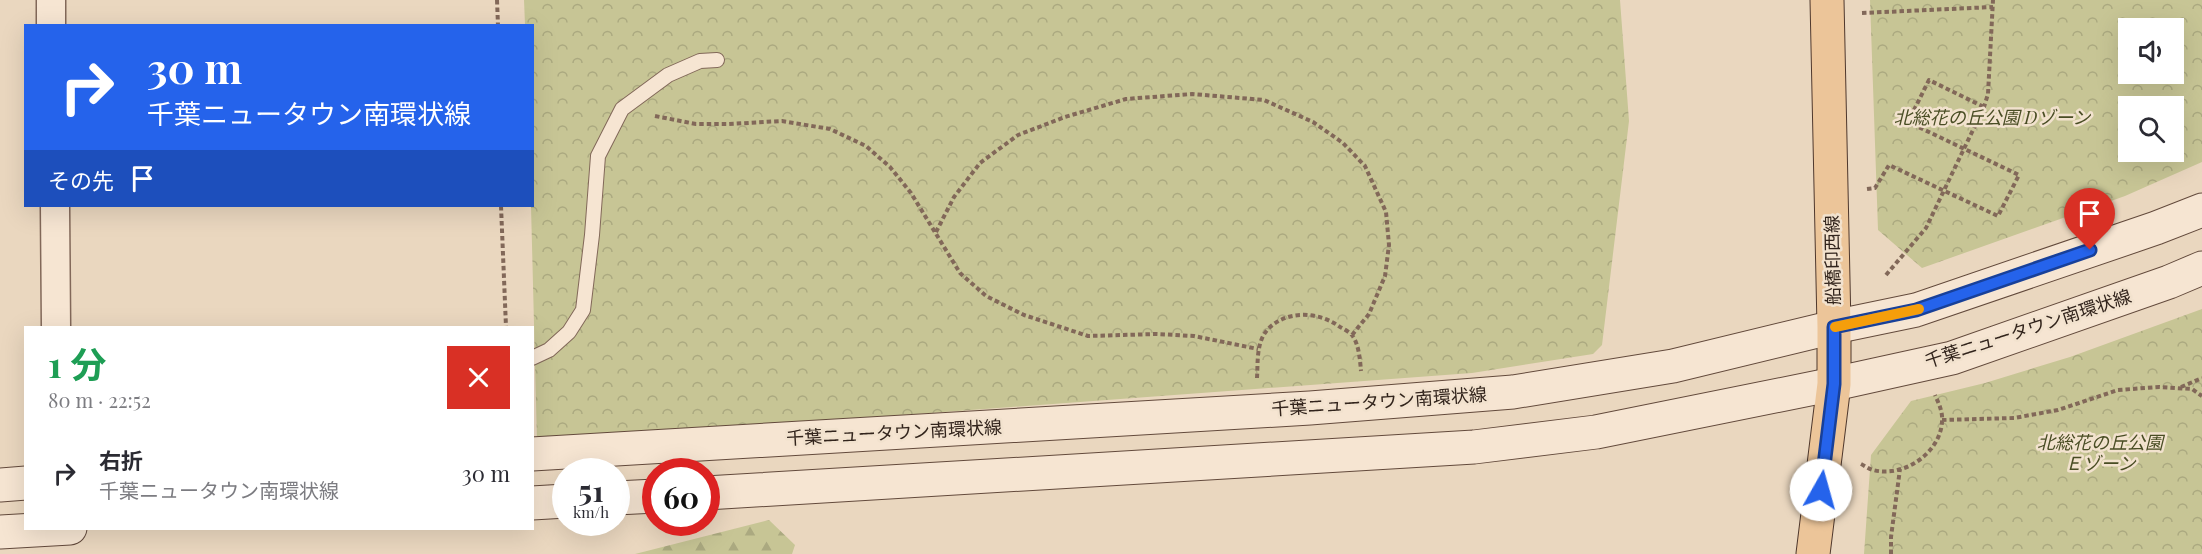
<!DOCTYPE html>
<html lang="ja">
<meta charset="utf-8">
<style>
:root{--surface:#fff;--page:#f7f7f7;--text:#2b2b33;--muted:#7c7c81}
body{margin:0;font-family:"Playfair Display","Noto Sans JP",serif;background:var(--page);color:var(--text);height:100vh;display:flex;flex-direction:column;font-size:22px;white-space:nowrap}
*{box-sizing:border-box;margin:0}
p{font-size:20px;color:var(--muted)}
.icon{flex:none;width:33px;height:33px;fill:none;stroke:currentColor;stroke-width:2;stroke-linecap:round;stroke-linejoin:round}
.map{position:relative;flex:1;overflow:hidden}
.side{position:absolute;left:24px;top:326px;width:510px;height:204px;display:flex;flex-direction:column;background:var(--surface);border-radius:0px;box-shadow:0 6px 24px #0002}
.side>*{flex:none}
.banner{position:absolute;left:24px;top:24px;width:510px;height:183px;border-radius:0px;box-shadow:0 6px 24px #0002;background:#2563eb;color:#fff;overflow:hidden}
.fabs{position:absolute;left:2118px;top:18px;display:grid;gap:12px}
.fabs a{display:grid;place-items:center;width:66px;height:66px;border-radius:0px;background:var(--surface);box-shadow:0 6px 24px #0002;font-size:30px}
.speed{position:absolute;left:552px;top:458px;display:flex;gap:12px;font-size:30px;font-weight:700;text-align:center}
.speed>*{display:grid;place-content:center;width:78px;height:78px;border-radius:50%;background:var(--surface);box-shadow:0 6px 24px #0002;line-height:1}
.speed small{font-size:15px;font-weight:400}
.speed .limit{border:9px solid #d22;background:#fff;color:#111}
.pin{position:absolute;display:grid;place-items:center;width:51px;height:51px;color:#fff;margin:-62px -26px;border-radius:50% 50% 50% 0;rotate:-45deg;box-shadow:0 0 6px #0007}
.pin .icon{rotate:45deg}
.me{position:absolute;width:66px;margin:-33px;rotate:7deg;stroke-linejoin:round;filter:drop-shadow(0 0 4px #0008)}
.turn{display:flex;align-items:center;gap:21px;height:126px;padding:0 24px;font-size:27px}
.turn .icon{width:78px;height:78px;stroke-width:2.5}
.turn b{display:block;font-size:42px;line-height:51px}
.then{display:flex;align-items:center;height:57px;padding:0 24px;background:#0003;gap:12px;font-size:22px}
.round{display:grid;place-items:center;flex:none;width:63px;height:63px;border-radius:0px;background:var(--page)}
.head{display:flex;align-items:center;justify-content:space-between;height:102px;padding:0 24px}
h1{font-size:36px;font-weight:700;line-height:45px;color:#1e9e55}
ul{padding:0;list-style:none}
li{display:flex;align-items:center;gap:18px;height:90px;padding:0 24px}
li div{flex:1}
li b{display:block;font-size:22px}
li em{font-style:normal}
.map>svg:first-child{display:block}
.forest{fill:url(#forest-firs)}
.park{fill:url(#park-crowns);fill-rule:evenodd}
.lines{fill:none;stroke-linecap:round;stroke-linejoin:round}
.service-casing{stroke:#826859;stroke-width:16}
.minor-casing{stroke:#826859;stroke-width:31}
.secondary-casing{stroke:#634a3c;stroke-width:35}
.primary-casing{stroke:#4f382d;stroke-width:35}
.path{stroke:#826859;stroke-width:4;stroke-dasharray:4.5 3;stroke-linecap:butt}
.service{stroke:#f6e5d2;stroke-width:14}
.minor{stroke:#f6e5d2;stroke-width:28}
.secondary{stroke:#f6e5d2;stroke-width:33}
.primary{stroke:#ecc599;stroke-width:33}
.route-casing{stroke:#184099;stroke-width:15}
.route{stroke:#2563eb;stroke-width:10}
.slow{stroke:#f59e0b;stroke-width:10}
.labels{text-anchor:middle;stroke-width:5;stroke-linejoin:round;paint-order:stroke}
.park-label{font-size:18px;font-style:italic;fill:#494d24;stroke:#f2e2ce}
.street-label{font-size:18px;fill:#32241c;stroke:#f2e2ce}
</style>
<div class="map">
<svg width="2202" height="554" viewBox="0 0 2202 554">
<defs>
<pattern id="forest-firs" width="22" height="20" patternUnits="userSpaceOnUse" patternTransform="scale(1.5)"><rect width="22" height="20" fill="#c7c595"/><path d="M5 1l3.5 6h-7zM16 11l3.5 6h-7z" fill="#aba980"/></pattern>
<pattern id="park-crowns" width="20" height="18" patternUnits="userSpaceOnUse" patternTransform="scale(1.5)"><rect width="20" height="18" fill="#c7c595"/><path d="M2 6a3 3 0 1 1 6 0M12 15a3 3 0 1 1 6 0" fill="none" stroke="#aba980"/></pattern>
</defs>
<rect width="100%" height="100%" fill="#ead7bf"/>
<path class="forest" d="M769,520L795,545L792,554H635Z"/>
<path class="park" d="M524,0H1620L1629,121L1602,345L1593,354L1472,373L537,442L531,206H532V26L525,25Z
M1870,0H2202V162L2125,196L1922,268L1878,230ZM2128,28H2174V74H2128ZM2128,106H2174V152H2128Z
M2202,309V554H1864L1871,455L1911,401L1985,383L2070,357Z"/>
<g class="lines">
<g class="service-casing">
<path id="service" d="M532,358L549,350L569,332L583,310L592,235L598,156L622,109L668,75L700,61L717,60"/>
</g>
<g class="minor-casing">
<path id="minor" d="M51,0V26
M55,206L56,327"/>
</g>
<g class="secondary-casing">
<path id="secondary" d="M532,454L1310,408L1513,392L1673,366L1834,327L1916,310L2156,228L2202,210
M0,485L26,483
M706,493L1474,447L1596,432L1834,384L1952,358L2169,282L2202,268
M616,498L656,496
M532,503L566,501
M0,532L70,528"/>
</g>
<g class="primary-casing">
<path id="primary" d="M1813,554L1834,384V327L1827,0"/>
</g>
<path class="path" d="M497,0L498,26
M1862,13L1993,7
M655,116L696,124H729L782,121L830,129L866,146L890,167L911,193L960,273L986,296L1024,315L1088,336L1157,334L1194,336L1258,349
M1867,189L1875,188L1889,165L1998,216L2019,175L1908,122L1929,80L1984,107
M501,206L506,327
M936,232L954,197L980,163L1018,135L1065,117L1126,99L1192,94L1264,100L1313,122L1343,143L1365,166L1386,212L1389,245L1385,276L1369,314L1352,335
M1886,275L1926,228L1984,107L1988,94L1993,0
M1257,378C1258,362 1256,342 1268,329C1288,309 1320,312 1340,327C1344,329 1349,332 1352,335C1359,344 1360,360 1361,371
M2181,387L2202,378
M1942,420L2014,418L2058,410L2118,390L2159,387L2192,389L2202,396
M1861,464C1865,466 1869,469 1873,470C1904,478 1940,453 1942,422C1943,412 1939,404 1935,395
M1891,554V537L1900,469"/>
<use href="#service" class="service"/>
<use href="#minor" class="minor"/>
<use href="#secondary" class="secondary"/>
<use href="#primary" class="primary"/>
</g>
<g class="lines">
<g class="route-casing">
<path id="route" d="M1821,490L1834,384V327L1916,310L2090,250"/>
</g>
<use href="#route" class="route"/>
<path class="slow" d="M1835,327L1919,309"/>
</g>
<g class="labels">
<g class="park-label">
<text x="1992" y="124">北総花の丘公園 Dゾーン</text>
<text x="2100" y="449">北総花の丘公園<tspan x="2100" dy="21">Ｅゾーン</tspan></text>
</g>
<g class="street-label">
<text transform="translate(1833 260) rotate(-91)" y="6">船橋印西線</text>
<text transform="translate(2028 329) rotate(-18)" y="6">千葉ニュータウン南環状線</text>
<text transform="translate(1379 402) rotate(-4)" y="6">千葉ニュータウン南環状線</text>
<text transform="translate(894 433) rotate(-3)" y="6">千葉ニュータウン南環状線</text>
</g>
</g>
</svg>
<div class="fabs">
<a><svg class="icon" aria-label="sound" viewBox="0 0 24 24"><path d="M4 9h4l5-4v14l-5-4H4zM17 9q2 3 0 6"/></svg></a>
<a><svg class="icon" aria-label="search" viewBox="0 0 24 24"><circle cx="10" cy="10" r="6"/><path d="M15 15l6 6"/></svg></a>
</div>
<div class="speed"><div>51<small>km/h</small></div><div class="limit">60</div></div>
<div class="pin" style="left:2090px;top:250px;background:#d93025"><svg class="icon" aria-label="arrive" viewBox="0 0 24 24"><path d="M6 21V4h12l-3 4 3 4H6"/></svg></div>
<svg class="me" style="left:1821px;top:490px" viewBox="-20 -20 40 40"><circle r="19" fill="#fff"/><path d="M0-13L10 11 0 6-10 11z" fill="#2563eb"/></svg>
<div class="banner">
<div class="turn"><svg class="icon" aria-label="right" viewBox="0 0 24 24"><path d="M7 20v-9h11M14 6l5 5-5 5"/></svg><div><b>30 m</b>千葉ニュータウン南環状線</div></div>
<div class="then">その先<svg class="icon" aria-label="arrive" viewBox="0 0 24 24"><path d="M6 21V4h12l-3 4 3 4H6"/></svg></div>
</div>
<section class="side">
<div class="head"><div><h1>1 分</h1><p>80 m · 22:52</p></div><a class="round" style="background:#d93025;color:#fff"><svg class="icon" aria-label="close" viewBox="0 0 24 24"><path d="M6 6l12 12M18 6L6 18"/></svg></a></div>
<ul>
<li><svg class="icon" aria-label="right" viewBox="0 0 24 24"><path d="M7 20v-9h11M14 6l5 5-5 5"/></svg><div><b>右折</b><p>千葉ニュータウン南環状線</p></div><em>30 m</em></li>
</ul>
</section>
</div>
